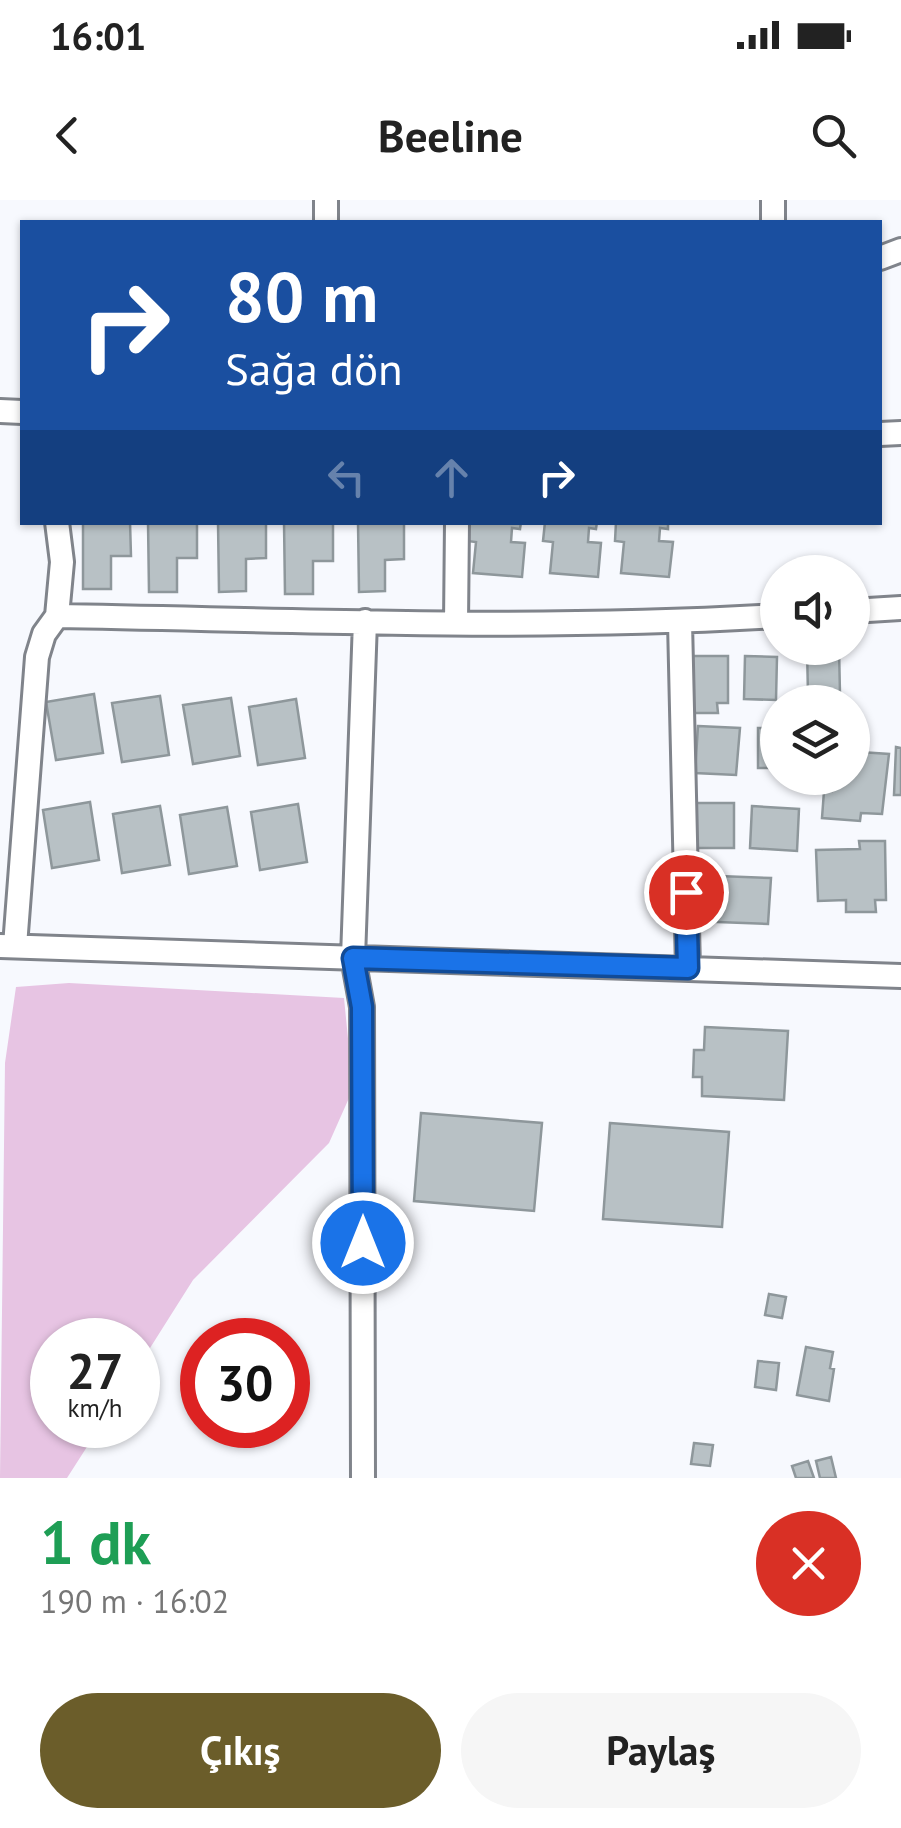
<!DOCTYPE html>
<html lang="tr">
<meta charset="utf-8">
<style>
:root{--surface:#fff;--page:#f6f6f6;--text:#222;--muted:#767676;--accent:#6b5d2a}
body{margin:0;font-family:"PT Sans",sans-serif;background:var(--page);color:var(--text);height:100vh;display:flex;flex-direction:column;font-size:38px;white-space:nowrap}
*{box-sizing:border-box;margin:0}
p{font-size:32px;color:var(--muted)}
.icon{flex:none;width:55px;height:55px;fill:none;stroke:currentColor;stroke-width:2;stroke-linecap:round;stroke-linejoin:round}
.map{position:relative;height:1278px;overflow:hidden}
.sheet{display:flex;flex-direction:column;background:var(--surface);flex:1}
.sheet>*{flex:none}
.top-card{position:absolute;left:20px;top:20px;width:862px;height:305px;border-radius:0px;box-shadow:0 2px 8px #0004;background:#1a4fa0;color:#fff;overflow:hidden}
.fabs{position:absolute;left:760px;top:355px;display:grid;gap:20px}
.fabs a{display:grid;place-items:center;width:110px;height:110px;border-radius:50%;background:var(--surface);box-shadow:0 2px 8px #0004;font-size:50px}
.speed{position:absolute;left:30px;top:1118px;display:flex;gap:20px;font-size:50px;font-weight:700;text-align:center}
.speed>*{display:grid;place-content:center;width:130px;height:130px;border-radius:50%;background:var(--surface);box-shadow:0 2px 8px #0004;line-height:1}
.speed small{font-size:25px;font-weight:400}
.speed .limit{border:15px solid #d22;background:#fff;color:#111}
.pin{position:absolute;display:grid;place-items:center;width:85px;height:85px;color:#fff;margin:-42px;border:5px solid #fff;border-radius:50%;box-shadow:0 2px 10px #0007}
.me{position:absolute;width:110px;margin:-55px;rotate:0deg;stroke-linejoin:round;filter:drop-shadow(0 0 8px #0008)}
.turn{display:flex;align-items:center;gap:35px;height:210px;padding:0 40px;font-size:45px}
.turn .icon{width:130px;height:130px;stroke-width:2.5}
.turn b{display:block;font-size:70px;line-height:85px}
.lanes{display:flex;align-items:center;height:95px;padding:0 40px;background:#0003;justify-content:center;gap:50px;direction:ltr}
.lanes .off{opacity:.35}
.round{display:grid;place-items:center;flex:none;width:105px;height:105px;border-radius:52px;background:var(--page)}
.overview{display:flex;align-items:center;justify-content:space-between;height:170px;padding:0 40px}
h1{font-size:60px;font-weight:700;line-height:75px;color:#1e9e55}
.button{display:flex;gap:20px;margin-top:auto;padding:20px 40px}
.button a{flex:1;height:115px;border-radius:60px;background:var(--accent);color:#fff;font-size:40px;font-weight:700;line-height:115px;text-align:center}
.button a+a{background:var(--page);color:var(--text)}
.status{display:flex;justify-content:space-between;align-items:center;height:70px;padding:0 50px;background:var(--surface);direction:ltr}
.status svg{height:28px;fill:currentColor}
header{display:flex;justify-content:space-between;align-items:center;height:130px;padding:0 40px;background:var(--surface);font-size:45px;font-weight:700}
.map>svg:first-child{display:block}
.green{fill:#e7c4e3}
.building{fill:#b8c1c5;stroke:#8e979b;stroke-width:2.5}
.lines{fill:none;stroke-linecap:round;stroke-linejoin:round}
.street-casing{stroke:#80848b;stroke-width:28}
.street{stroke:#fff;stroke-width:22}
.route-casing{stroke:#114b97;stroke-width:25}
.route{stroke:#1a73e8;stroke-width:18}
</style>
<div class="status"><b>16:01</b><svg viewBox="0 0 49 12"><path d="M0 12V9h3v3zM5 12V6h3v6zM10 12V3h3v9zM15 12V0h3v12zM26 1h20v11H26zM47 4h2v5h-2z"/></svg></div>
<header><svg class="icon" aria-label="back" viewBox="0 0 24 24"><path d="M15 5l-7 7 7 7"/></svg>Beeline<svg class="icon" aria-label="search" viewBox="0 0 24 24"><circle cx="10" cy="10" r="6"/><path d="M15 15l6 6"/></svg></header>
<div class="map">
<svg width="901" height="1278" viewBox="0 0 901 1278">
<rect width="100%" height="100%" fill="#f7f9fe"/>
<path class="green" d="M69,783L344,798L353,889L329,943L193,1080L138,1167V1140H52V1225H101L67,1278H0L5,863L16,787Z"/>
<path class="building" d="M83,322H130L131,356H111V389H83Z
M148,322H197V358H177V392H149Z
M218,322H266V358L246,359V391L219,392Z
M284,322H333V361H313V394H285Z
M358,322H404V359L385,360V391L359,392Z
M469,322H521L520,329L512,328L511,342L525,343L522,377L473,373L476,342L467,341Z
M545,322H597L596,329L589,328L588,342L601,343L598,377L550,373L553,342L543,341Z
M616,322H668V329L660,328L659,341L673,342L669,377L621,373L624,342L615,341Z
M807,448H839L840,494L808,495Z
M686,456H728V503H717L718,513H686Z
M745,456L777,457L776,500L744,499Z
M94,494L103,553L56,560L46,502Z
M160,496L169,555L122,562L112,503Z
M231,498L240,556L193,564L183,505Z
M296,499L305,558L258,565L249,507Z
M698,526L740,528L736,575L695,573Z
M758,528H778V568H758Z
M896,547L901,548V595H894Z
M860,552L889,554L882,614L861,613L860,621L822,618L824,591H832L834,578H852V564L859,565Z
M90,602L99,660L52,668L43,610Z
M692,603H734V648H692Z
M298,604L307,662L260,670L251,612Z
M160,606L170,665L122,673L113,614Z
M752,606L799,609L797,651L750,648Z
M227,607L237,666L189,674L180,615Z
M859,641H885L886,700H875L876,712H846V700L818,701L816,650L860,649Z
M693,675L771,678L768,724L691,721Z
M705,827L788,831L784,900L702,896V877H693L694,850H704Z
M421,913L542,923L534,1011L414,1001Z
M610,923L729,932L722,1027L603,1019Z
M769,1094L786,1097L782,1118L765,1115Z
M806,1147L833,1152L830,1168L834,1169L829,1201L797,1195Z
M758,1161L779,1163L776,1190L755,1187Z
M694,1243L713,1245L710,1266L691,1264Z
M831,1257L836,1278H820L816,1261Z
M808,1261L814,1278H796L792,1266Z"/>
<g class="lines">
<g class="street-casing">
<path id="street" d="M773,0V22
M326,22V0
M880,58L901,50
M0,211L22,212
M880,234L901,233
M852,411L901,408
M57,416C297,420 538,431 778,416
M680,422L688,769
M456,423L457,322
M0,746L901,776
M15,746L37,457L44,434L57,416L62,362L57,322
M363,1278L362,807L353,758L365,421"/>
</g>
<use href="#street" class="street"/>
</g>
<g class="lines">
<g class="route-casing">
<path id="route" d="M363,1043L362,807L353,758L688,768L686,692"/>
</g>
<use href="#route" class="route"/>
</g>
</svg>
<div class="fabs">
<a><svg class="icon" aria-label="sound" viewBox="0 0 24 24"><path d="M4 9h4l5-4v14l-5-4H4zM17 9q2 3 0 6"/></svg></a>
<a><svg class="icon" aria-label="layers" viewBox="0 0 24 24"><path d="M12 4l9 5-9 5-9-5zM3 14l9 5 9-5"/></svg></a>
</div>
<div class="speed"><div>27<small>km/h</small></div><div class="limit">30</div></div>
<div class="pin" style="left:686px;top:692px;background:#d93025"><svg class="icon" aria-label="arrive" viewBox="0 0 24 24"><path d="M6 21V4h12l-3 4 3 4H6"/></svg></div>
<svg class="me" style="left:363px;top:1043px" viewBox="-20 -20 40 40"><circle r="17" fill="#1a73e8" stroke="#fff" stroke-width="3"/><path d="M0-11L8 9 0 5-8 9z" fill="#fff"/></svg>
<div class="top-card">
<div class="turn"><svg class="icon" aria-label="right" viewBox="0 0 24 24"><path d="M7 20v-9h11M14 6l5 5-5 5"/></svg><div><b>80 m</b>Sağa dön</div></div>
<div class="lanes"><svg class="icon off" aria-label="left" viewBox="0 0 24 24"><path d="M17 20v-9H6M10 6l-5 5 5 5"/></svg><svg class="icon off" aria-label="ahead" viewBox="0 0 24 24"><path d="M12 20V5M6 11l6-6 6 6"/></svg><svg class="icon" aria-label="right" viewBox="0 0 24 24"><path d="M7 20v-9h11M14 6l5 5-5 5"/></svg></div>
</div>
</div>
<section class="sheet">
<div class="overview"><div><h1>1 dk</h1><p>190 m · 16:02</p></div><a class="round" style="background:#d93025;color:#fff"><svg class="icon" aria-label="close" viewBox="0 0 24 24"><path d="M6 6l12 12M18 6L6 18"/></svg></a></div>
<div class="button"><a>Çıkış</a><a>Paylaş</a></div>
</section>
